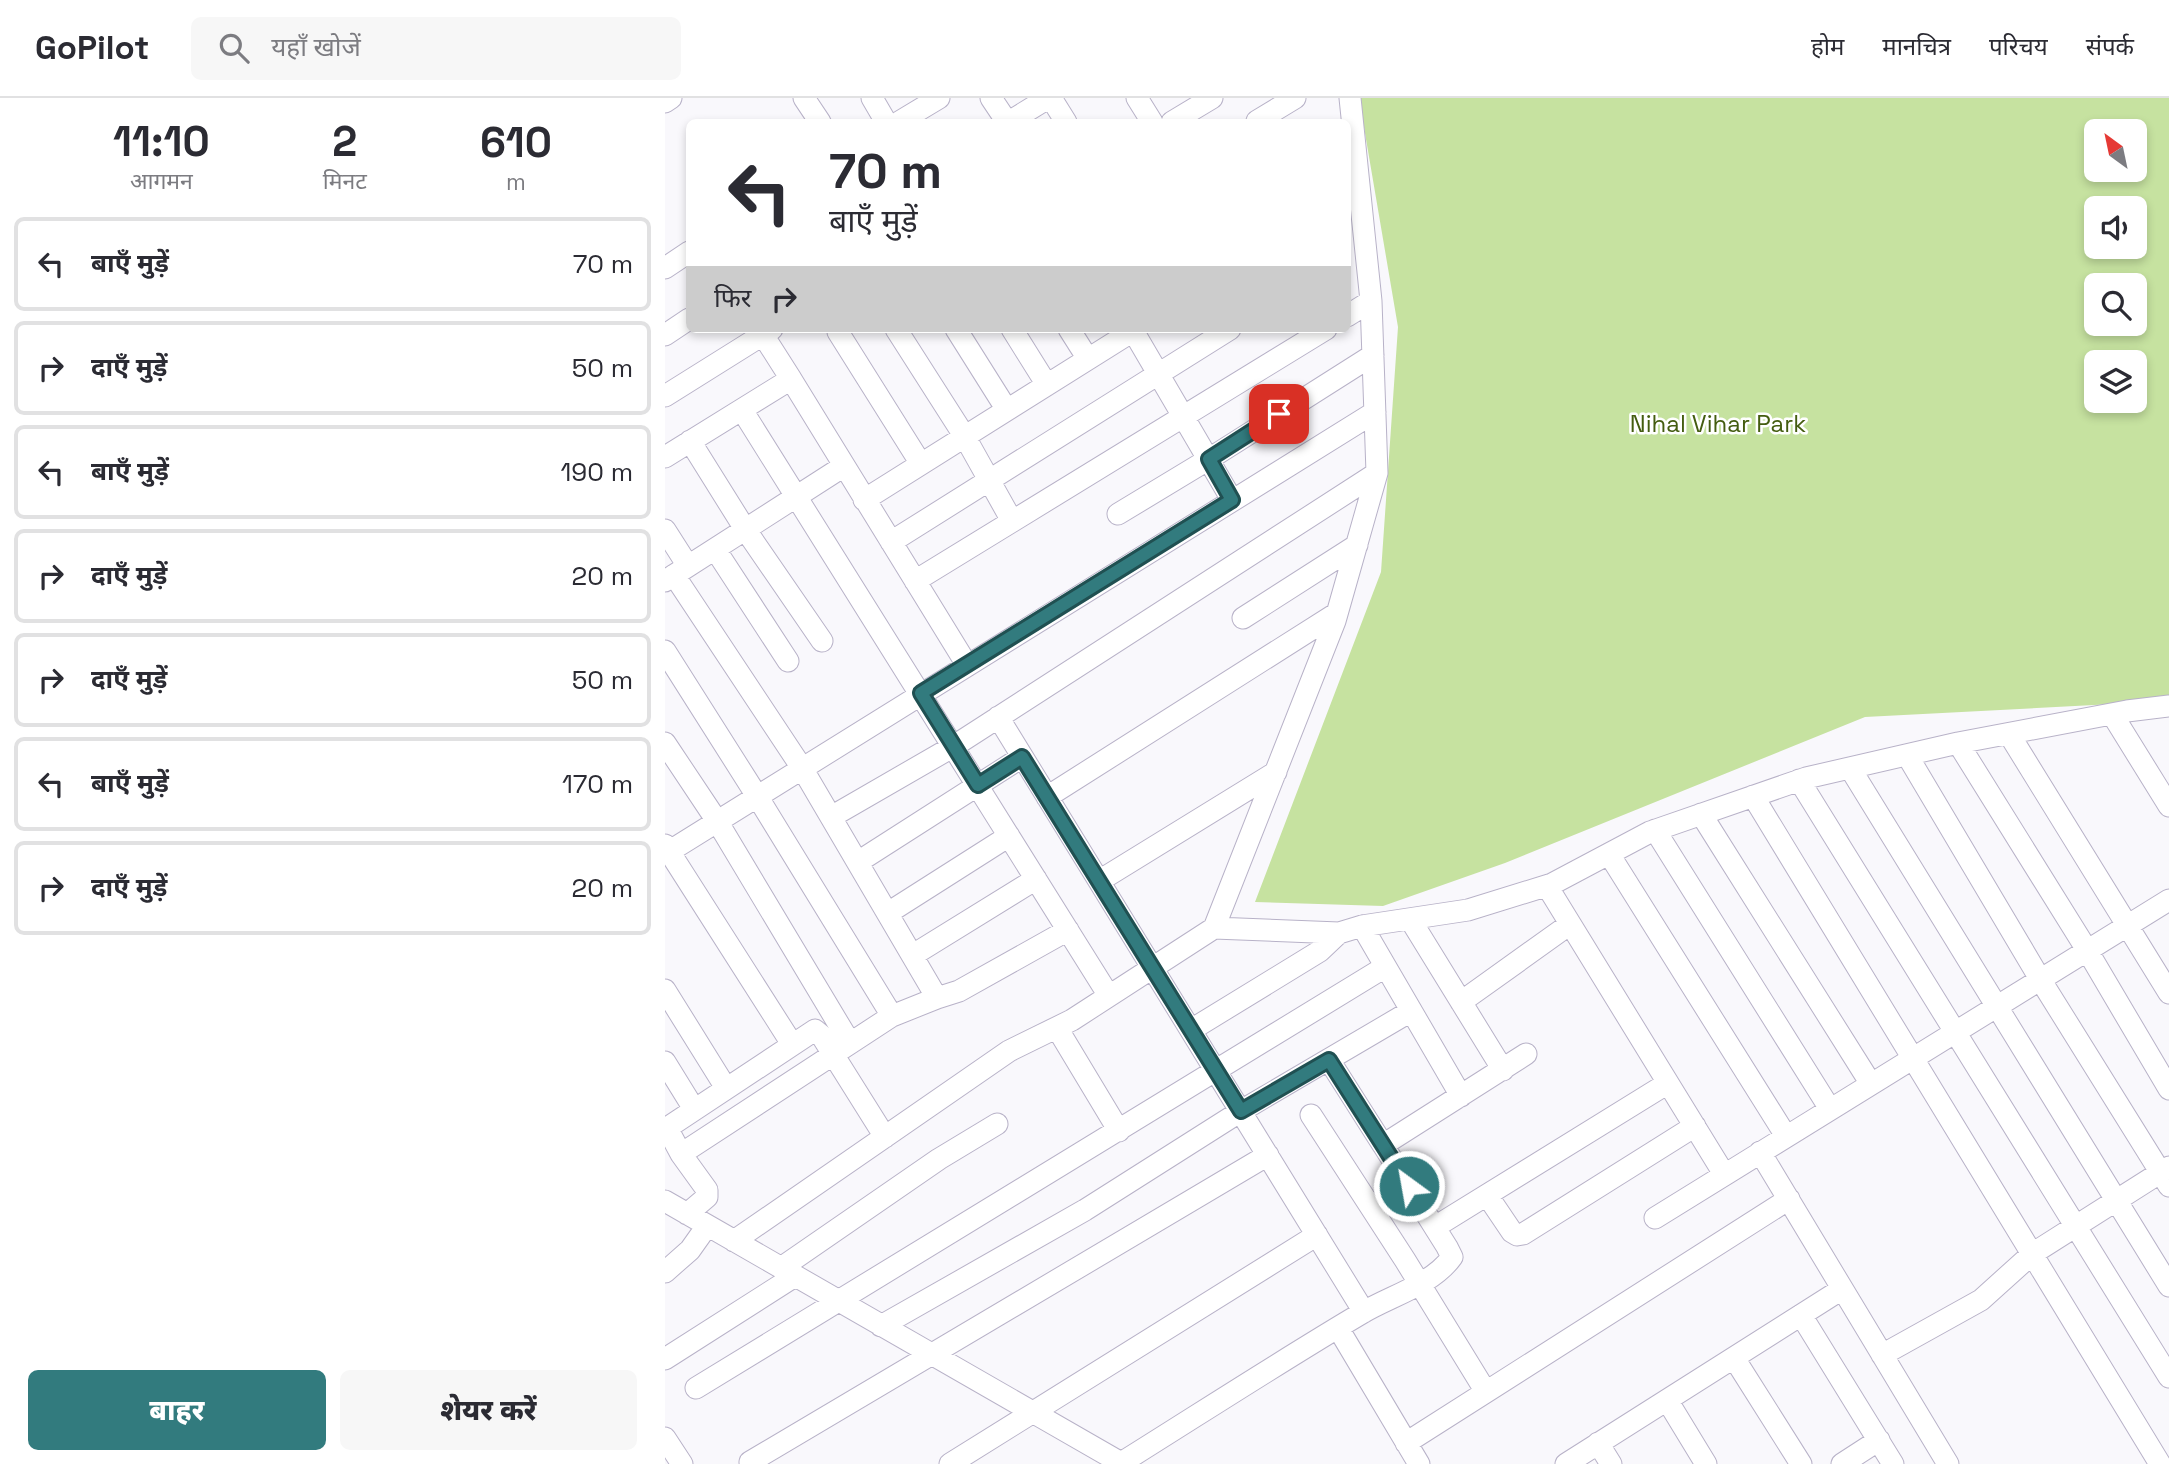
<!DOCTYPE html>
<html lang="hi">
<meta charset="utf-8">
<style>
:root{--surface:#fff;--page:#f7f7f7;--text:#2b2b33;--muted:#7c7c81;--line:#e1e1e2;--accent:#327b7e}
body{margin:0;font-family:"Space Grotesk","Noto Sans Devanagari",sans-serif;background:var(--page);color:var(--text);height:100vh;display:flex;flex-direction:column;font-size:26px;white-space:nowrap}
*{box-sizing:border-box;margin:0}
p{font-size:23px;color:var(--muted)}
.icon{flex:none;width:38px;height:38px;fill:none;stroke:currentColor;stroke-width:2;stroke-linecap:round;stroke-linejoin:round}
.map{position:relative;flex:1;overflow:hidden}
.details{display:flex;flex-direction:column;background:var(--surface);width:665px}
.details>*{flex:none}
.guide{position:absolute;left:21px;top:21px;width:665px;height:214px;border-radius:10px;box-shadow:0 4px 10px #0003;background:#fff;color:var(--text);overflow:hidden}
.needle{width:46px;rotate:327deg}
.tools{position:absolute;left:1419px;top:21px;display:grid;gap:14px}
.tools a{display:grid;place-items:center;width:63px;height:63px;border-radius:10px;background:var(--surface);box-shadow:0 4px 10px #0003;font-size:35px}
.pin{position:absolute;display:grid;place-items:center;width:60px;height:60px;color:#fff;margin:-30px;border-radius:14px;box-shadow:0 4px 10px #0006}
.me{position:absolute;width:77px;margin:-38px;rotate:328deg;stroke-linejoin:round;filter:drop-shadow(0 0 5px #0008)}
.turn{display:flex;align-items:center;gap:24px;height:147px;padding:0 28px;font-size:32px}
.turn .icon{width:91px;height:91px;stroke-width:2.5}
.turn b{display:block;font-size:49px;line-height:60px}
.then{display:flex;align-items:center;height:66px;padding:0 28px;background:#0003;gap:14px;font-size:26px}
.eta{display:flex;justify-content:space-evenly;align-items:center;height:119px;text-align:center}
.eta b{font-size:42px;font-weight:800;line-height:49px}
.cta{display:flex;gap:14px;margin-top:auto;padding:14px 28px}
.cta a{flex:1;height:80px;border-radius:10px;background:var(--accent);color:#fff;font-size:28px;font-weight:800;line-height:80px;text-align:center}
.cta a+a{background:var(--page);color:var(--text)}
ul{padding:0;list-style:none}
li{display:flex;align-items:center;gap:21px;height:94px;margin:0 14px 10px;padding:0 14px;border:4px solid var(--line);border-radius:10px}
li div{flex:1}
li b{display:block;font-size:26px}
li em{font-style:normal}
header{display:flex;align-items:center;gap:42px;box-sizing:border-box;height:98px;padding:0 35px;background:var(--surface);border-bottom:2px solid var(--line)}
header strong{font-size:33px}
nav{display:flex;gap:38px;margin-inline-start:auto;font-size:24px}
.search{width:490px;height:63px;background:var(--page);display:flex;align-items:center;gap:18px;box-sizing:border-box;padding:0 24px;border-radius:10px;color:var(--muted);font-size:26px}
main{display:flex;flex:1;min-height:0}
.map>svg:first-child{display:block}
.green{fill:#c6e2a0;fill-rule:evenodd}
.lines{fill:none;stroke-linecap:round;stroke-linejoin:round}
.minor-casing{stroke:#b8b2c8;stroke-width:23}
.minor{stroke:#fff;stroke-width:21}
.route-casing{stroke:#205052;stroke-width:18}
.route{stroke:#327b7e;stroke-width:12}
.labels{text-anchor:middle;stroke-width:5;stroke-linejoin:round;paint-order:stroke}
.park-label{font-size:24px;fill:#445d10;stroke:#fff}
</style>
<header>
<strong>GoPilot</strong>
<div class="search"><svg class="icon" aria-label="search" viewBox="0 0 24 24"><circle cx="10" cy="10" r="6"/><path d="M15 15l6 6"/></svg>यहाँ खोजें</div>
<nav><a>होम</a><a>मानचित्र</a><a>परिचय</a><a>संपर्क</a></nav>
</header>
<main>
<section class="details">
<div class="eta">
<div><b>11:10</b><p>आगमन</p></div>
<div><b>2</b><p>मिनट</p></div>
<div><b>610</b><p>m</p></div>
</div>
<ul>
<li><svg class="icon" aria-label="left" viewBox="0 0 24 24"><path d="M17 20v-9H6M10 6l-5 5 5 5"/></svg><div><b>बाएँ मुड़ें</b></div><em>70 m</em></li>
<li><svg class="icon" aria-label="right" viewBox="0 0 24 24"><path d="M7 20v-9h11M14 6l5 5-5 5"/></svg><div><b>दाएँ मुड़ें</b></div><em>50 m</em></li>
<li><svg class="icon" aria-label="left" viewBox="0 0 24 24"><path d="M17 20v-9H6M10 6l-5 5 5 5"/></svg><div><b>बाएँ मुड़ें</b></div><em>190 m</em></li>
<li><svg class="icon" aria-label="right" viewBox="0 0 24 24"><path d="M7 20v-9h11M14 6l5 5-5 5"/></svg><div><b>दाएँ मुड़ें</b></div><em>20 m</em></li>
<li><svg class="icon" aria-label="right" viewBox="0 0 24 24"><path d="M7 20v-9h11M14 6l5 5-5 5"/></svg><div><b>दाएँ मुड़ें</b></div><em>50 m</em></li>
<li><svg class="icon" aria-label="left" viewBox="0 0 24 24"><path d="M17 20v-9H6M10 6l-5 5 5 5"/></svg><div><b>बाएँ मुड़ें</b></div><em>170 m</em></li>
<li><svg class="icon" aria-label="right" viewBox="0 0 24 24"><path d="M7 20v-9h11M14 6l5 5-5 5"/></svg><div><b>दाएँ मुड़ें</b></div><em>20 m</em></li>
</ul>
<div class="cta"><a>बाहर</a><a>शेयर करें</a></div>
</section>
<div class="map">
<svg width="1504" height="1366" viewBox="0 0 1504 1366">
<rect width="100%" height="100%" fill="#f9f8fc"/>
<path class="green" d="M694,0H1504V617L1486,604L1200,619L840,765L718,808L590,804L716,474L733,229ZM1432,33H1470V72H1432ZM1432,110H1470V149H1432ZM1432,187H1470V226H1432ZM1432,264H1470V303H1432Z"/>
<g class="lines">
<g class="minor-casing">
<path id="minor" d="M139,0L155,24
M207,0L221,24
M326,0L342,24
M386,0L401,24
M472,0L487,24
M0,4L6,0
M592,23L630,0
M234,24L274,0
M344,24L383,0
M507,24L547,0
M0,170L24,154
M682,218L706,203
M231,231L300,339L347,423
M291,231L342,312
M347,231L382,287
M404,231L423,261
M467,231L567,402
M173,234L256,366
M0,237L24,221
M98,237L126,281
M0,298L107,231
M77,312L444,898
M25,343L80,431L157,543
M0,359L126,281L302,567
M199,402L471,231
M453,416L544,361L708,257
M0,432L23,468
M226,444L565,231
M50,451L123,563
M9,477L137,670L272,900L294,893L403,832
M0,483L179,368
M250,483L661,231
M578,520L692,447
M0,553L92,698L227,918
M1447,616L1504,708
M333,619L699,1214
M1344,636L1504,895
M0,645L52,723L185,945
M1293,645L1422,852L1504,991
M1242,657L1375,881L1504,1088
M1185,670L1504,1188
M1134,682L1504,1279
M1088,698L1495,1366
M382,699L672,515
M1036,716L1206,986
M166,719L289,648L712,375
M990,732L1165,1011
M0,747L127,946
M0,756L710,314
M944,756L1121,1038
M193,764L357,659
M434,783L611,674
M882,788L1059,1076
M223,815L344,738
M745,821L838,972
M697,828L796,998
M549,830L674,835L697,828L803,812L887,786L985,734L1141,680L1293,645L1462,613L1504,608
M248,857L371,781
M0,892L61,990
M796,904L905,826
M392,930L454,1033
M526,932L655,853L674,835
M664,962L718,1047
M0,964L29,1011
M646,1017L740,1162L821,1294
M1095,1054L1283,1366
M16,1056L227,918L272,900
M822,1097L847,1134L852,1137L858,1136L1030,1028
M0,1103L458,1366
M22,1116L42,1099V1092L16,1056L2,1030L150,932L156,937L220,1039
M990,1120L1504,802
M770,1129L1003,985
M69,1143L344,953L407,922L549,830L670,523L712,375L706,203L685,0
M116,1170L274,1061L332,1026
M0,1174L25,1152L42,1128
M1136,1217L1228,1366
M216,1228L420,1112L576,1013L746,913
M673,1230L754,1366
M1217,1257L1316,1202L1367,1156L1504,1069
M1069,1260L1136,1366
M0,1261L130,1178
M31,1290L720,869
M1002,1302L1041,1366
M0,1340L17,1366
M741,1345L1124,1101
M933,1345L946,1366
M85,1364L603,1057
M456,1365C536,1315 616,1263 697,1215C725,1198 767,1187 787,1159L782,1149L718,1047L861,956
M285,1366L652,1137
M901,1366L1177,1191
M1177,1366L1214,1342"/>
</g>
<use href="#minor" class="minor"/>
</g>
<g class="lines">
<g class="route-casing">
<path id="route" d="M614,316L544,361L567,402L256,595L313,687L357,659L576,1013L664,962L744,1088"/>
</g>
<use href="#route" class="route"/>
</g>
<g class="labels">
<g class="park-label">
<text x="1053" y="334">Nihal Vihar Park</text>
</g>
</g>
</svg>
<div class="tools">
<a><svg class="needle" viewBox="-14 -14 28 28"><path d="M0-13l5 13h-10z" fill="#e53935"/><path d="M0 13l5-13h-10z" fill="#7c7c81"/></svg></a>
<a><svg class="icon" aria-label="sound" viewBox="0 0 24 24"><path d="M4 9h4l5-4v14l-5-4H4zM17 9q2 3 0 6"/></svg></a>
<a><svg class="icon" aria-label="search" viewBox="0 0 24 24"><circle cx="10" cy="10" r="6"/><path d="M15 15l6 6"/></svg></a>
<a><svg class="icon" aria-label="layers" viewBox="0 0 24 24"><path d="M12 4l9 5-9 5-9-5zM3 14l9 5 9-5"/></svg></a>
</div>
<div class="pin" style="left:614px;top:316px;background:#d93025"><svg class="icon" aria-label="arrive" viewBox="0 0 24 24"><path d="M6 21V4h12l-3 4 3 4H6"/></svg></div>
<svg class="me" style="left:744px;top:1088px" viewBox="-20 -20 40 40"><circle r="17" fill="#327b7e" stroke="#fff" stroke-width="3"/><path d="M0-11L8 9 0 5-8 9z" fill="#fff"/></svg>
<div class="guide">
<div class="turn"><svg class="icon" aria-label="left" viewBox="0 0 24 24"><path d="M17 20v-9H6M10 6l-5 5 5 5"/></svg><div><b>70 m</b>बाएँ मुड़ें</div></div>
<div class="then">फिर<svg class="icon" aria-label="right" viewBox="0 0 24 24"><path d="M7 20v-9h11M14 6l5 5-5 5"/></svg></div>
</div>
</div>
</main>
